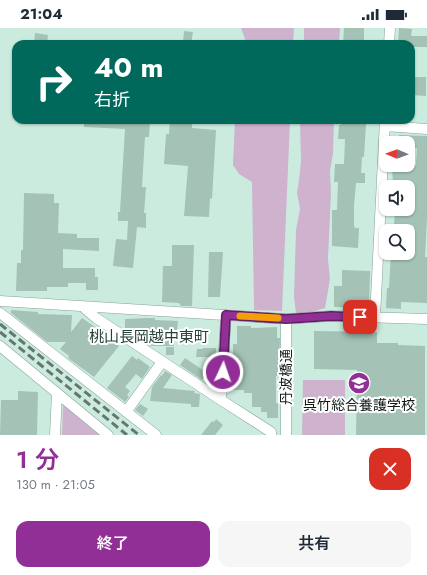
<!DOCTYPE html>
<html lang="ja">
<meta charset="utf-8">
<style>
:root{--surface:#fff;--page:#f6f6f7;--text:#1f2937;--muted:#747a83;--accent:#922f96}
body{margin:0;font-family:Jost,"Noto Sans JP",sans-serif;background:var(--page);color:var(--text);height:100vh;display:flex;flex-direction:column;font-size:15px;white-space:nowrap}
*{box-sizing:border-box;margin:0}
p{font-size:13px;color:var(--muted)}
.icon{flex:none;width:22px;height:22px;fill:none;stroke:currentColor;stroke-width:2;stroke-linecap:round;stroke-linejoin:round}
.map{position:relative;height:407px;overflow:hidden}
.sheet{display:flex;flex-direction:column;background:var(--surface);flex:1}
.sheet>*{flex:none}
.guide{position:absolute;left:12px;top:12px;width:403px;height:84px;border-radius:12px;box-shadow:0 1px 3px #0004;background:#00695c;color:#fff;overflow:hidden}
.needle{width:26px;rotate:271deg}
.fabs{position:absolute;left:379px;top:108px;display:grid;gap:8px}
.fabs a{display:grid;place-items:center;width:36px;height:36px;border-radius:8px;background:var(--surface);box-shadow:0 1px 3px #0004;font-size:20px}
.pin{position:absolute;display:grid;place-items:center;width:34px;height:34px;color:#fff;margin:-17px;border-radius:8px;box-shadow:0 2px 6px #0006}
.me{position:absolute;width:44px;margin:-22px;rotate:3deg;stroke-linejoin:round;filter:drop-shadow(0 0 3px #0008)}
.turn{display:flex;align-items:center;gap:14px;height:84px;padding:0 16px;font-size:18px}
.turn .icon{width:52px;height:52px;stroke-width:2.5}
.turn b{display:block;font-size:28px;line-height:34px}
.round{display:grid;place-items:center;flex:none;width:42px;height:42px;border-radius:12px;background:var(--page)}
.overview{display:flex;align-items:center;justify-content:space-between;height:68px;padding:0 16px}
h1{font-size:24px;font-weight:600;line-height:30px;color:var(--accent)}
.primary-button{display:flex;gap:8px;margin-top:auto;padding:8px 16px}
.primary-button a{flex:1;height:46px;border-radius:12px;background:var(--accent);color:#fff;font-size:16px;font-weight:600;line-height:46px;text-align:center}
.primary-button a+a{background:var(--page);color:var(--text)}
.status{display:flex;justify-content:space-between;align-items:center;height:28px;padding:0 20px;background:var(--surface);direction:ltr}
.status svg{height:11px;fill:currentColor}
.map>svg:first-child{display:block}
.green{fill:#ceb2ce}
.building{fill:#a4c2b6}
.lines{fill:none;stroke-linecap:round;stroke-linejoin:round}
.minor-casing{stroke:#85a297;stroke-width:11}
.minor{stroke:#fff;stroke-width:10}
.rail{stroke:#647870;stroke-width:3;stroke-dasharray:8 4;stroke-linecap:butt}
.route-casing{stroke:#5f1f62;stroke-width:10}
.route{stroke:#922f96;stroke-width:7}
.slow{stroke:#f59e0b;stroke-width:7}
.labels{text-anchor:middle;stroke-width:4;stroke-linejoin:round;paint-order:stroke}
.street-label{font-size:14px;fill:#0f1a16;stroke:#fff}
.poi-label{font-size:14px;fill:#0f1a16;stroke:#fff}
.neighbourhood-label{font-size:15px;fill:#264037;stroke:#fff}
</style>
<div class="status"><b>21:04</b><svg viewBox="0 0 49 12"><path d="M0 12V9h3v3zM5 12V6h3v6zM10 12V3h3v9zM15 12V0h3v12zM26 1h20v11H26zM47 4h2v5h-2z"/></svg></div>
<div class="map">
<svg width="427" height="407" viewBox="0 0 427 407">
<rect width="100%" height="100%" fill="#ccebdf"/>
<path class="green" d="M241,0H294L293,16H244L245,11Z
M304,0H340L339,16H304Z
M235,92H290L282,283L254,282L252,154L239,146L233,137Z
M300,92H334L333,125L330,143L331,165L328,231L330,251L325,280L312,284L296,285L294,269L296,202L300,181L297,165L299,152L301,133Z
M303,352H345V407H302Z
M67,376L104,407H62L63,377Z"/>
<path class="building" d="M344,0H364V16H343Z
M399,0L412,1L411,8H427V19H411V16H398Z
M184,3L193,4L191,16L183,15Z
M35,5L48,7L47,16H34Z
M411,49H426V68L411,67Z
M84,92H150L149,109H145L142,159H146L144,185H146V200L137,199L133,240L113,238L116,211L127,212L128,193H118V184H120L125,101L84,99Z
M170,92H192V100L216,102L212,171L210,170L209,189L184,188L188,138L164,136L166,106H169Z
M342,92H350L349,96H366L364,129H362L361,145H365V155H356L354,178V198L355,200H359L358,220L332,218V182H337L338,154H334L335,136H344L345,111H338L339,97H341Z
M399,107L427,108V190L425,229H427V275L401,274V281L386,280L387,260H389L391,225L413,226L414,199H413V197H394L395,181H414L415,159H393L392,137H416L417,120L408,119V115H399Z
M24,165L54,166V175H59L58,205L77,206V210H99V223L63,221V240H95V249H98V262H86V255H68V259H47V263H16L17,235H21V222H23Z
M172,217H194L192,278H181L179,275L162,274L163,238H172Z
M209,224H223L220,269H208Z
M342,242L370,243L369,280L334,279V258H342Z
M11,282L38,284V286L72,287L71,304L82,290L95,299L90,306L104,317L109,310L119,318L94,349L68,330L69,328L60,321L66,314H47L11,285Z
M147,290H155V292L178,293L177,303H174V318H150L147,316V308H135L133,307L134,300H125V291Z
M237,298H251V300L277,299V310H280L279,348H276V375H278V390H267V384H261V379H252V365H244V362H228L229,354H230V332H233V316H237Z
M314,303L377,304V315H398V317L425,318V407H356L357,342L314,341Z
M166,319H174V327H166Z
M203,320H216V329H196L197,321H203Z
M132,328L137,332L138,330L150,339L142,351L136,346L125,359L130,363L127,367L129,369L125,374L107,360Z
M185,330L207,345L202,352L180,337Z
M165,343L172,347L163,360L195,363L194,365L200,366L199,379H191V376L150,373L152,359L161,347L162,348Z
M18,363L38,364L37,407H0L1,372H18Z
M140,376L148,381L143,388L135,382Z
M216,391L223,397L215,407H201L212,393L214,394Z"/>
<g class="lines">
<g class="minor-casing">
<path id="minor" d="M389,16L390,0
M385,98L427,101
M0,273L286,291L331,288L427,291
M83,279L96,290L221,372L271,404V407
M0,285L156,407
M375,289L385,92
M0,318L108,407
M221,372L226,287
M126,384L162,334
M55,407L57,365
M286,407V291"/>
</g>
<use href="#minor" class="minor"/>
<path class="rail" d="M0,296L139,407
M0,304L127,407"/>
</g>
<g class="lines">
<g class="route-casing">
<path id="route" d="M223,344L226,287L286,291L331,288L360,289"/>
</g>
<use href="#route" class="route"/>
<path class="slow" d="M240,288L278,290"/>
</g>
<defs>
<g id="school-disc" transform="scale(1.15)"><circle r="9.5" fill="#922f96" stroke="#fff"/><path d="M0-5L7-2L0 1L-7-2ZM-4 1L0 2.5L4 1V4Q0 6-4 4Z" fill="#fff"/></g>
</defs>
<g fill-rule="evenodd">
<use href="#school-disc" x="359" y="355"/>
</g>
<g class="labels">
<g class="street-label">
<text transform="translate(286 349) rotate(-90)" y="5">丹波橋通</text>
</g>
<g class="poi-label">
<text x="359" y="382">呉竹総合養護学校</text>
</g>
<g class="neighbourhood-label">
<text x="149" y="314">桃山長岡越中東町</text>
</g>
</g>
</svg>
<div class="fabs">
<a><svg class="needle" viewBox="-14 -14 28 28"><path d="M0-13l5 13h-10z" fill="#e53935"/><path d="M0 13l5-13h-10z" fill="#747a83"/></svg></a>
<a><svg class="icon" aria-label="sound" viewBox="0 0 24 24"><path d="M4 9h4l5-4v14l-5-4H4zM17 9q2 3 0 6"/></svg></a>
<a><svg class="icon" aria-label="search" viewBox="0 0 24 24"><circle cx="10" cy="10" r="6"/><path d="M15 15l6 6"/></svg></a>
</div>
<div class="pin" style="left:360px;top:289px;background:#d93025"><svg class="icon" aria-label="arrive" viewBox="0 0 24 24"><path d="M6 21V4h12l-3 4 3 4H6"/></svg></div>
<svg class="me" style="left:223px;top:344px" viewBox="-20 -20 40 40"><circle r="17" fill="#922f96" stroke="#fff" stroke-width="3"/><path d="M0-11L8 9 0 5-8 9z" fill="#fff"/></svg>
<div class="guide">
<div class="turn"><svg class="icon" aria-label="right" viewBox="0 0 24 24"><path d="M7 20v-9h11M14 6l5 5-5 5"/></svg><div><b>40 m</b>右折</div></div>
</div>
</div>
<section class="sheet">
<div class="overview"><div><h1>1 分</h1><p>130 m · 21:05</p></div><a class="round" style="background:#d93025;color:#fff"><svg class="icon" aria-label="close" viewBox="0 0 24 24"><path d="M6 6l12 12M18 6L6 18"/></svg></a></div>
<div class="primary-button"><a>終了</a><a>共有</a></div>
</section>
